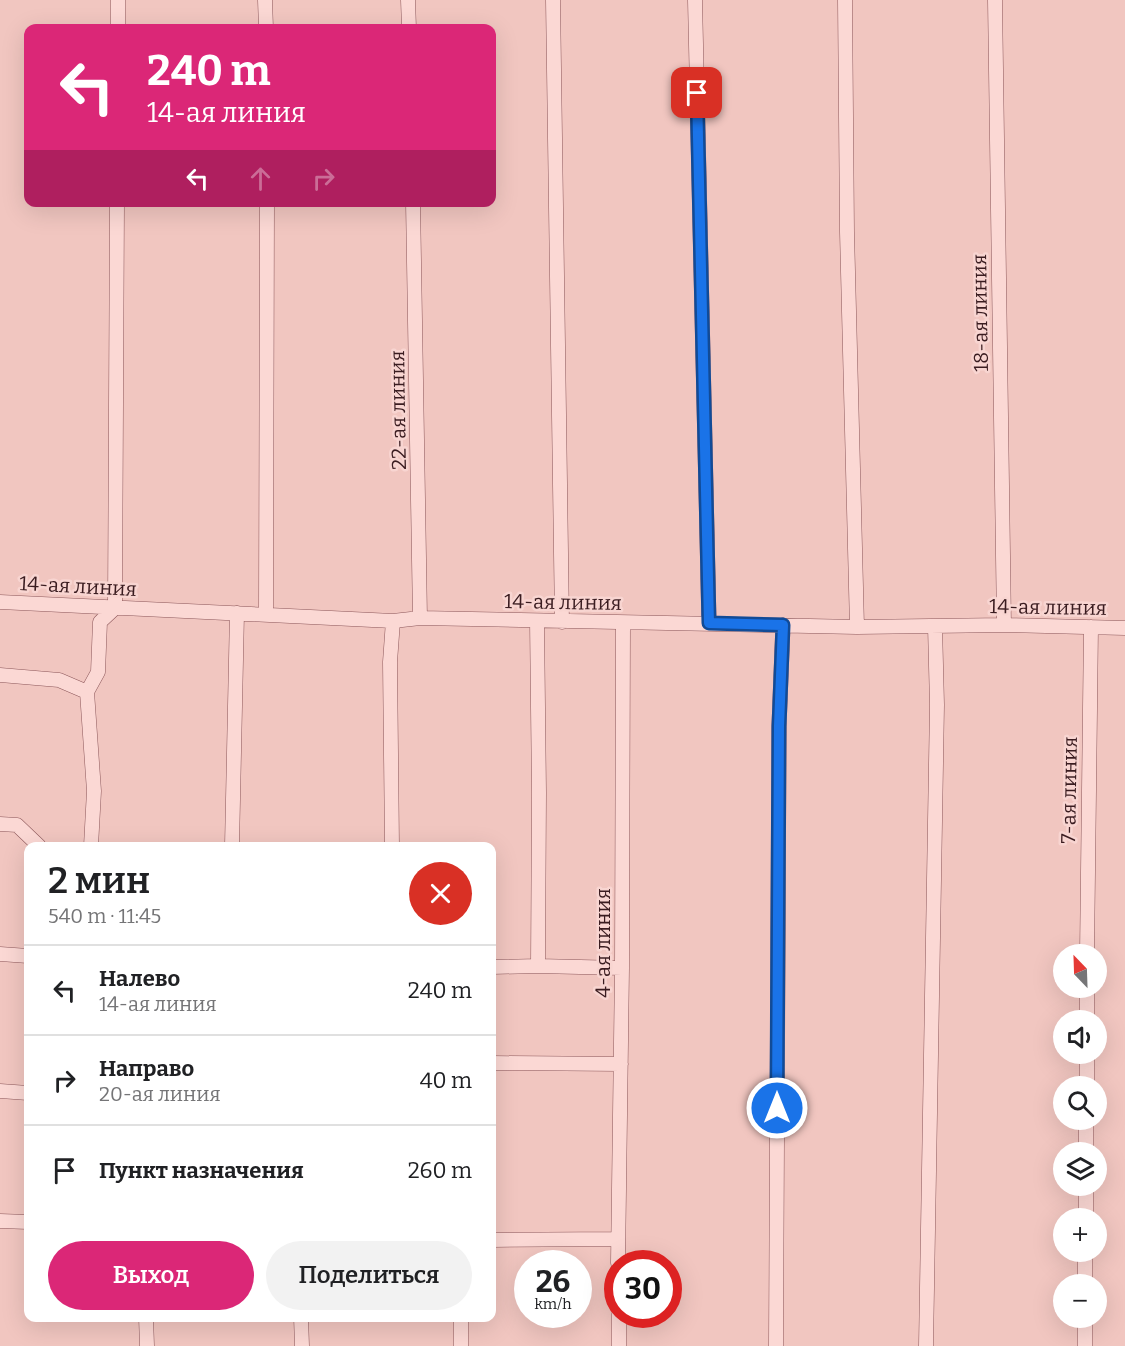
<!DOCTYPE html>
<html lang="ru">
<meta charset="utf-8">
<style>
:root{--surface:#fff;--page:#f2f2f2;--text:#202124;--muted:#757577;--line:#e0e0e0;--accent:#db2777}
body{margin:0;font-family:Bitter,serif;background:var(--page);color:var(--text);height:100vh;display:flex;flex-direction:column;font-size:22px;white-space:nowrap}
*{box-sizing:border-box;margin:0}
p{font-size:20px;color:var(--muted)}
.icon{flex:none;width:33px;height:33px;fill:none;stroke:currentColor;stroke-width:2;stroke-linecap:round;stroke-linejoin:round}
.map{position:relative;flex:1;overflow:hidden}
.panel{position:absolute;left:24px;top:842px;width:472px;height:480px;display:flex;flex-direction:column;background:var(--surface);border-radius:12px;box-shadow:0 6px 24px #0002}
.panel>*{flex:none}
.guide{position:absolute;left:24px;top:24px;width:472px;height:183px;border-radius:12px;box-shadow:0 6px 24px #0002;background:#db2777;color:#fff;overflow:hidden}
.needle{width:39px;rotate:337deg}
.controls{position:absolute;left:1053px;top:944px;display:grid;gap:12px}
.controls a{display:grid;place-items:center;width:54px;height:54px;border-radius:50%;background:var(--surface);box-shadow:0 6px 24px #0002;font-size:30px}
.speed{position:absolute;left:514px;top:1250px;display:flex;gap:12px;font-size:30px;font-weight:700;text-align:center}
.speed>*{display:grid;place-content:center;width:78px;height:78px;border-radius:50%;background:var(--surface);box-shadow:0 6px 24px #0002;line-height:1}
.speed small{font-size:15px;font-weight:400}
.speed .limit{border:9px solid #d22;background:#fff;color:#111}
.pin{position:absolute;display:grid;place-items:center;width:51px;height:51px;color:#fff;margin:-26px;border-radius:12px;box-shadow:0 3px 9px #0006}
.me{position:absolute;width:66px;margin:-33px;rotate:0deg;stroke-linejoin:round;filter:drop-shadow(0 0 4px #0008)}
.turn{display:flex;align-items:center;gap:21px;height:126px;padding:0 24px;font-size:27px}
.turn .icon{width:78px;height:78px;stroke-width:2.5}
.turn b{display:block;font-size:42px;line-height:51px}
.lanes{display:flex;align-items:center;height:57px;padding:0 24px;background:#0003;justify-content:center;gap:30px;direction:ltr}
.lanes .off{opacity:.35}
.round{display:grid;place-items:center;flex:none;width:63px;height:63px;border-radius:32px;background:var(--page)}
.summary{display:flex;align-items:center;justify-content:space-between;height:102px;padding:0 24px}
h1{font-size:36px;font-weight:600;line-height:45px}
.cta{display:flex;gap:12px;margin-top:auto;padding:12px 24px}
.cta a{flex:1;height:69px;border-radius:36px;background:var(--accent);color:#fff;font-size:24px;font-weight:600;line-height:69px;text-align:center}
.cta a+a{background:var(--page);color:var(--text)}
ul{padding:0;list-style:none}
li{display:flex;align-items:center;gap:18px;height:90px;padding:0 24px;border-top:2px solid var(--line)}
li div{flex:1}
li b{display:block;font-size:22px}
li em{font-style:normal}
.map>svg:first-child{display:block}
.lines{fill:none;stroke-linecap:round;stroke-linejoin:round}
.street-casing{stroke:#8c575a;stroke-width:15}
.street{stroke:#fbd8d4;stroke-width:14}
.route-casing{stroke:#114b97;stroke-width:15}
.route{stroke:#1a73e8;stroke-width:10}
.labels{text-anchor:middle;stroke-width:5;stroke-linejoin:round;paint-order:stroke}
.street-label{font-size:20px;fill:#3a1c20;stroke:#f8d5d1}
</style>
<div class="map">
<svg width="1125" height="1346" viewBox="0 0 1125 1346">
<rect width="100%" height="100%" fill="#f1c6c0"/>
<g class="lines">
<g class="street-casing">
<path id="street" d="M265,0L266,28
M408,0L409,28
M553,0L562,622
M695,0L709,623
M845,0L847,232L857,627
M995,0L1004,625
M118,28V0
M413,202L420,618
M0,602L393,621L420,618L857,627L1004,625L1125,628
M266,614L267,202
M537,621L539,793L538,966
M0,675L59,680L87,692
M0,824L17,825L39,846
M91,846L94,791L87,692L98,672L100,622L115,608L117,202
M232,846L237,613
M392,846L390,662L393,621
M0,954L28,956
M1087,954L1091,627
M492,967L538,966L622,968
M1087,1020V987
M492,1063L621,1064
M1087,1086V1053
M0,1091L28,1093
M1086,1152V1119
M1086,1218V1185
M0,1221L28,1222
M492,1240L618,1239
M618,1263L622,968L623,623
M1085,1284V1251
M619,1314V1346
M146,1317L147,1346
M301,1317L302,1346
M461,1317V1346
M776,1346L779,726L783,625
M926,1346L937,705L935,626
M1085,1346V1317"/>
</g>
<use href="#street" class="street"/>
</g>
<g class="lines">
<g class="route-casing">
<path id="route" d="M697,93L709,623L783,625L779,726L777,1108"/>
</g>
<use href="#route" class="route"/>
</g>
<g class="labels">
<g class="street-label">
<text transform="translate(980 313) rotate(-91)" y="7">18-ая линия</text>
<text transform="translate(398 410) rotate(-91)" y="7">22-ая линия</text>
<text transform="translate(78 586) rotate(3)" y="7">14-ая линия</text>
<text transform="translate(563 602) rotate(1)" y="7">14-ая линия</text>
<text transform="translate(1048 607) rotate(1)" y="7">14-ая линия</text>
<text transform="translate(1069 790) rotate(-89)" y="7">7-ая линия</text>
<text transform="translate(603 943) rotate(-90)" y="7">4-ая линия</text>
</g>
</g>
</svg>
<div class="controls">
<a><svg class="needle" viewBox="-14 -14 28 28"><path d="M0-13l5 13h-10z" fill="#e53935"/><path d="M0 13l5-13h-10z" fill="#757577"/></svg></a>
<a><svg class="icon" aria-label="sound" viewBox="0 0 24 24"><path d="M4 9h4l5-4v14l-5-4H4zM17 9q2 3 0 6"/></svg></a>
<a><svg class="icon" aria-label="search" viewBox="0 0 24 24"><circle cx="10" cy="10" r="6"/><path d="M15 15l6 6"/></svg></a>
<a><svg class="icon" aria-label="layers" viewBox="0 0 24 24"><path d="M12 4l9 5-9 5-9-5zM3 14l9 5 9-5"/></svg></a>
<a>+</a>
<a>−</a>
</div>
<div class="speed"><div>26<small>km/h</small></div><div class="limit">30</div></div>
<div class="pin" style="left:697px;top:93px;background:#d93025"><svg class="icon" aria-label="arrive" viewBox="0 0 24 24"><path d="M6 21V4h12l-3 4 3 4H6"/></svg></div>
<svg class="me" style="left:777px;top:1108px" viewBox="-20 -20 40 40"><circle r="17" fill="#1a73e8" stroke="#fff" stroke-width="3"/><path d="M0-11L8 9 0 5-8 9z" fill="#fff"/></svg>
<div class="guide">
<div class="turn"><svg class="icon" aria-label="left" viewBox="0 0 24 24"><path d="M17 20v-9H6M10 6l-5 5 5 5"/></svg><div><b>240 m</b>14-ая линия</div></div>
<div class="lanes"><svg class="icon" aria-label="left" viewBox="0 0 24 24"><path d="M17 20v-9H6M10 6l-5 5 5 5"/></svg><svg class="icon off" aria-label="ahead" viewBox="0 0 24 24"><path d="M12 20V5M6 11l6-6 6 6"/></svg><svg class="icon off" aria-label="right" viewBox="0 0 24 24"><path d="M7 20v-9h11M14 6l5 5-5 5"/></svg></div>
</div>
<section class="panel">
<div class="summary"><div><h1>2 мин</h1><p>540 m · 11:45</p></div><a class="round" style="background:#d93025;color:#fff"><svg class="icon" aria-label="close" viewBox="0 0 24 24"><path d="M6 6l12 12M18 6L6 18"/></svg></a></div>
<ul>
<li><svg class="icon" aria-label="left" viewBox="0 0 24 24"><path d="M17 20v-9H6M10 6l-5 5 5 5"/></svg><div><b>Налево</b><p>14-ая линия</p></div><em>240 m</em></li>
<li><svg class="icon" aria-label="right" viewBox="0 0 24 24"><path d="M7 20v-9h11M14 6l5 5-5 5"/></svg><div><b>Направо</b><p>20-ая линия</p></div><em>40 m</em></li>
<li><svg class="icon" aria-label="arrive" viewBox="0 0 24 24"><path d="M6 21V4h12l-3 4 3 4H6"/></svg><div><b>Пункт назначения</b></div><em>260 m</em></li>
</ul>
<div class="cta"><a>Выход</a><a>Поделиться</a></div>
</section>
</div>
